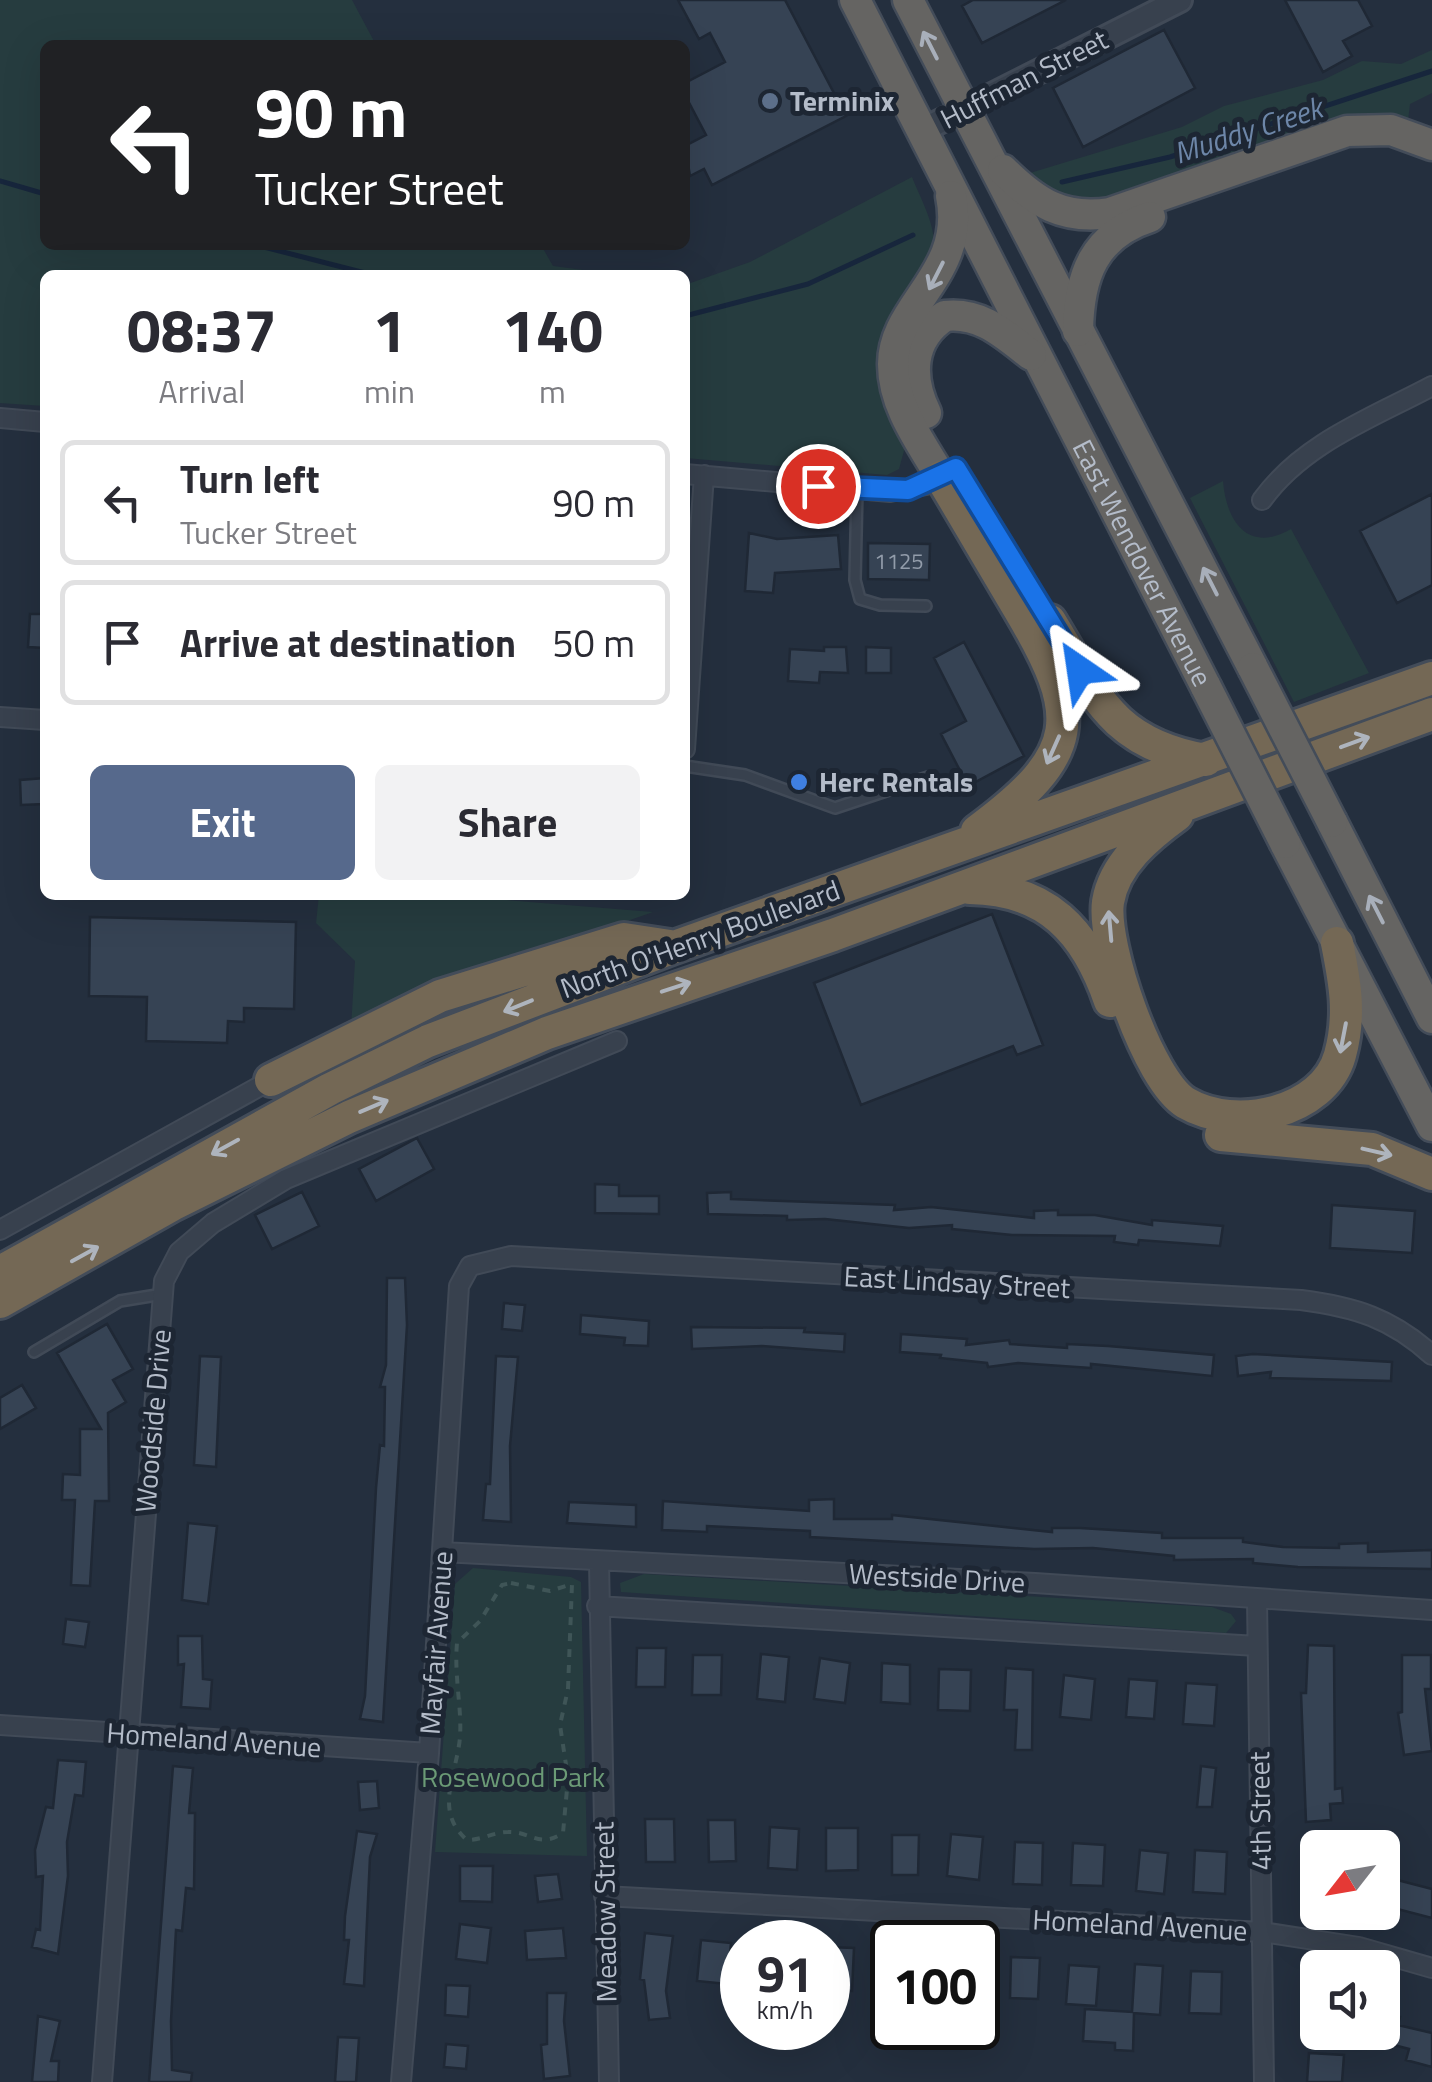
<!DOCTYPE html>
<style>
:root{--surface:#fff;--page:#f2f2f3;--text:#2b2b33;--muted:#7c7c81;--line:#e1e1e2;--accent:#56698c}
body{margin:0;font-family:"Titillium Web",sans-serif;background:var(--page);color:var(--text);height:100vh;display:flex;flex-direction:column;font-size:38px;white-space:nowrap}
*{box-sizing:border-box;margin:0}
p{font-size:32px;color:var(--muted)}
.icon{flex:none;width:55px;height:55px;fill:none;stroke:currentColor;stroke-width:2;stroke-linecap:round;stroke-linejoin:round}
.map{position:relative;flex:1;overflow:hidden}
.details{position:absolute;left:40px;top:270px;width:650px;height:630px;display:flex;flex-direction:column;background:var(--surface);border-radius:15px;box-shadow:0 10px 40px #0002}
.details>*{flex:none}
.top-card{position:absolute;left:40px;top:40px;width:650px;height:210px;border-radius:15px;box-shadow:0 10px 40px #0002;background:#202124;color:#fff;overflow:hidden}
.needle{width:65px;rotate:239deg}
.tools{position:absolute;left:1300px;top:1830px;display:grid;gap:20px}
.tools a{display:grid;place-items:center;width:100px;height:100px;border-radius:15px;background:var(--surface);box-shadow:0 10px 40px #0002;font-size:50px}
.speed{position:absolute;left:720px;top:1920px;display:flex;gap:20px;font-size:50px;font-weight:700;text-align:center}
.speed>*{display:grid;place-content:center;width:130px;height:130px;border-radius:50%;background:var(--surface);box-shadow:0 10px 40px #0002;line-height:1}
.speed small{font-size:25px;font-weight:400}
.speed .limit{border:5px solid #111;border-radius:15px;background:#fff;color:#111}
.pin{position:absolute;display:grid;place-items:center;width:85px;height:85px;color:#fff;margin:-42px;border:5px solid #fff;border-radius:50%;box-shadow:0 2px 10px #0007}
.me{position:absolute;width:110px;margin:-55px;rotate:328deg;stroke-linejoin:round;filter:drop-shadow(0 0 8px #0008)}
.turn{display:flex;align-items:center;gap:35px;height:210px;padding:0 50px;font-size:45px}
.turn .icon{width:130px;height:130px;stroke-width:2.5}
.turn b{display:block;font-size:70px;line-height:85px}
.eta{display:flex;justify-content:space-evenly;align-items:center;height:170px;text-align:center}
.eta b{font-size:60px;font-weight:700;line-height:70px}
.primary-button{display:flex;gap:20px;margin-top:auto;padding:20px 50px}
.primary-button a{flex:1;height:115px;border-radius:15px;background:var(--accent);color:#fff;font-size:40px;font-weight:700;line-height:115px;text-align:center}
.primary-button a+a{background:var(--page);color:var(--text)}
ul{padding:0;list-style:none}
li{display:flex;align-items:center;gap:30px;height:125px;margin:0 20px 15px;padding:0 30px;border:5px solid var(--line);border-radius:15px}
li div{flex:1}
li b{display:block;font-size:38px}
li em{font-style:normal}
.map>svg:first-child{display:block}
.green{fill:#263c3f}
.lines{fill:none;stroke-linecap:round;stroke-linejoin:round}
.stream{stroke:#17263c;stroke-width:5}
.building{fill:#364354;stroke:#1f2835;stroke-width:2.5}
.service-casing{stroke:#414a57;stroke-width:14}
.minor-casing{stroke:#414a57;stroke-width:22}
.tertiary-casing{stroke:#414a57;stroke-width:28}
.trunk-casing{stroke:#434c59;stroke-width:35}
.motorway-casing{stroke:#434c59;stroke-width:38}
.path{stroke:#3f5557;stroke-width:4;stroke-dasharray:8 8;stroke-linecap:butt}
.service{stroke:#38414e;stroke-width:9}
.minor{stroke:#38414e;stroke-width:18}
.tertiary{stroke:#38414e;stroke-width:22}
.trunk{stroke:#656462;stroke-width:30}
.motorway{stroke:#746855;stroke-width:32}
.trunk-bridge-casing{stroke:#434c59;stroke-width:35;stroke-linecap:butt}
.trunk-bridge{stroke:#656462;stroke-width:30}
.oneway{stroke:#a8afba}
.oneway2{stroke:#aeb4bd}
.route-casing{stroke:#114b97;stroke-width:25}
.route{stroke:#1a73e8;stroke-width:18}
.service-dot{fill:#5c6f8a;stroke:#1d2633;stroke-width:4}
.shop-dot{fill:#3f7fe0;stroke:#1d2633;stroke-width:4}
.labels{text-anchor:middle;stroke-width:10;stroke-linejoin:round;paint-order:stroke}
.number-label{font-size:22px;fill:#929caa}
.street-label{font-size:28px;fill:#b4bcc9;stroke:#1d2633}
.poi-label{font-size:28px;font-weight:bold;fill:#b4bcc9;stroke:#1d2633;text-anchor:start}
.park-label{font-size:28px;fill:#6b9a76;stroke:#1d2633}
.water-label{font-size:30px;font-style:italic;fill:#6d86a8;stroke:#1d2633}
</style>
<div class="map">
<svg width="1432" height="2082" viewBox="0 0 1432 2082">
<rect width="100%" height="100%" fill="#242f3e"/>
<path class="green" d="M0,0H352L376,45H45V245H541L553,266L621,275H45V406L0,403Z
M1432,50V93L1410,104L1408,121L1362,116L1099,206C1073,205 1047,193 1030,173L1182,127L1224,106L1323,80L1362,61L1401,64Z
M912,177C920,198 938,228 933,251C931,263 916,280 909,291C869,354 869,382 905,447L899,469L887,475L685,458V285L750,262Z
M1223,481C1226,521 1248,554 1291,529L1369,673L1294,702L1190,498Z
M319,895H445L653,912L416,995L351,1028L355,961L316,923Z
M473,1568L571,1577L581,1582L587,1856L435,1852L455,1584Z
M644,1574L1212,1607L1231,1614L1236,1621L1226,1633L621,1592L620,1583Z"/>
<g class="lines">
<path class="stream" d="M0,181L45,194
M1062,182L1170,157L1432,71
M256,245L373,275
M685,316L808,284L913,235"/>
</g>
<path class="building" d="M678,0H785L846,116L712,185L704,169L690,176L685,146L706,135L685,95V83L725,62L710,33L699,39Z
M973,0H1066L982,43L962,6Z
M1285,0H1358L1372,26L1343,41L1352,56L1323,72Z
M1164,30L1195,88L1083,147L1053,88Z
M1432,494V585L1397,603L1360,531Z
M749,533L777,539L838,535L841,569L775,573L773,593L745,591Z
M868,543L930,544L929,580L868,579Z
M30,614H45V648L28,647Z
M964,642L1024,756L968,786L941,734L966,721L934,658Z
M824,647H846L848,673L820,672L819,683L788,681L790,649L824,651Z
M866,647L891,648V673H866Z
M45,778V804L21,805L20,780Z
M992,914L1043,1045L1017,1055L1013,1046L861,1105L814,983Z
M90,917L296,922L294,1009L244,1008V1022L228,1021L227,1043L146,1041L147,997L89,996Z
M417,1138L434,1169L376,1201L359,1169Z
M595,1184L619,1185V1196H659V1214L595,1213Z
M302,1192L319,1226L272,1249L255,1215Z
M731,1192V1199L895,1205L894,1210L931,1207L1034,1218V1211L1058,1210V1215H1095L1152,1225V1220L1223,1226L1220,1246L1139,1240L1138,1245L1114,1242L1115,1236L1012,1235L952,1229V1225L909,1228L825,1219L787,1220V1216L708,1214L707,1193Z
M1332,1205L1415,1211L1412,1253L1330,1248Z
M387,1278H405L407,1325L383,1722L360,1719L365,1696L376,1488L380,1445L384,1446L385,1387H380L386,1365Z
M504,1303L525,1305L522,1331L502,1329Z
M581,1315L649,1321L648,1346L624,1345L625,1338L580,1334Z
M107,1324L133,1369L113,1380L126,1402L108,1413L109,1501H95L90,1586L71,1585L75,1500H62L63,1474L80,1475V1429H101L57,1353Z
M691,1327L805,1328L804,1332L845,1334L844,1352L762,1346L692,1349Z
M901,1334L967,1339L966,1345L1009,1340L1010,1344L1067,1348V1344L1108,1346L1214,1355L1212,1376L1091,1364V1368L1018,1363L988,1367L987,1363L940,1358L941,1355L900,1352Z
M1253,1354L1392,1362L1391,1381L1270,1378L1271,1372L1238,1376L1236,1356Z
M200,1356L221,1357L216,1467L194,1465Z
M496,1356L518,1357L510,1446L511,1522L483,1520L486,1484H490Z
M22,1385L36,1408L0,1429V1398Z
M834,1499V1519H892V1515L1052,1532V1528H1080L1162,1533V1538H1243V1542L1283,1547L1339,1548V1544L1368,1543V1552L1432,1550V1569L1298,1567L1253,1563V1559L1174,1560V1556L1093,1548L1034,1549L810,1537V1531L707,1526V1532L662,1530L663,1501L809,1511V1500Z
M569,1502L636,1505V1527L567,1523Z
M188,1523L217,1526L208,1604L182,1600Z
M66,1619L89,1622L85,1647L63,1644Z
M178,1636H202L203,1679L212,1680L210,1709L181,1707L184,1664L178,1665Z
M1308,1645L1334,1646L1335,1789L1342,1788L1343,1803L1330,1804L1331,1820L1306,1822L1301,1693H1306Z
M637,1648H666L665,1687H636Z
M761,1654L789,1657L785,1702L757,1699Z
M693,1655H722L721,1695H692Z
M1402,1655H1431V1689H1425L1432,1751L1404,1755L1398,1713L1402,1712Z
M820,1658L850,1663L845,1703L814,1699Z
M882,1663L910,1665V1704L881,1702Z
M1006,1668L1033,1670L1032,1750H1015L1017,1710H1004Z
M939,1669L971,1670L970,1711L938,1710Z
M1064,1675L1095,1679L1091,1720L1060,1717Z
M1129,1679L1157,1681L1154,1719L1126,1717Z
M1186,1683L1217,1685L1214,1726L1183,1724Z
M58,1760L86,1762L83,1796L75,1795L67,1842L68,1876L58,1954L32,1947L36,1929L40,1930L43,1876L36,1877L35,1850L46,1807L53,1808Z
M173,1766L193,1768L189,1813H195L194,1889L186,1888L182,1931L176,1930L171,2021L172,2070L192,2073L191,2082H149Z
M1201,1766L1216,1768L1212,1807H1197Z
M377,1781L379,1808L360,1810L358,1782Z
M645,1819H674L675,1862H646Z
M708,1820H735L736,1861L709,1862Z
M770,1827L799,1829L797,1870L768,1868Z
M826,1828H858V1870L826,1871Z
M357,1831L377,1834L370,1857L364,1986L344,1984L349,1940H344L345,1916Z
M951,1834L983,1837L979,1880L947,1876Z
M892,1835H919L918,1875H892Z
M1015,1842L1043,1843L1042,1885L1013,1884Z
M1073,1843L1105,1845L1103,1886L1071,1885Z
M1140,1850L1168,1853L1164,1894L1136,1891Z
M1195,1850L1227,1852L1225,1894L1193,1892Z
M460,1866H493L492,1902L460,1901Z
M558,1874L562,1899L538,1902L535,1876Z
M1382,1876L1432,1889V1918L1382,1905Z
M460,1924L491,1928L487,1963L456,1959Z
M563,1928L566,1958L527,1960L525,1931Z
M645,1933L673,1936L666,1991L670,2018L649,2020L644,1980L640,1979Z
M701,1940L731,1943L727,1984L697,1981Z
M828,1947L854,1948L852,1991L828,1990Z
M1011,1957L1040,1958L1038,1999L1010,1998Z
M1135,1964L1163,1966L1160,2015L1134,2013L1133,2051L1115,2050V2043L1083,2041L1085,2009L1132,2012Z
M1069,1965L1099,1967L1096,2006L1066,2004Z
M1191,1971L1222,1972L1221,2014L1189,2013Z
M446,1985L470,1986L468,2017L445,2015Z
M547,1993H566L564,2021L570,2076L544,2079L541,2045L547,2044Z
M1382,2013L1400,2017L1398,2025L1432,2033V2067L1406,2060L1409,2049L1382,2042Z
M38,2016L60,2021L51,2061H59L58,2082H32Z
M338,2037L359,2038L356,2082H335Z
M446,2044L468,2046L466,2069L444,2067Z
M1309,2053L1344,2055L1342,2082H1307Z"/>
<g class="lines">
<g class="service-casing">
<path id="service" d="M857,490L855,580L860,599L880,605L926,606
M685,766L745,775L835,808L928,777
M34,1352L120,1301L163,1294"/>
</g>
<g class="minor-casing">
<path id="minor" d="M0,418L45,422
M685,474L890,492L926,485L956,468
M1262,500C1303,443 1372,418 1432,386
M0,717L45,720
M685,749L704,475
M0,1230L271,1080
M442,1552L1035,1583L1432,1610
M599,1562L609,2082
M1257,1600L1264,2082
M597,1606L1257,1646
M0,1725L429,1753
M604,1896L1262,1932L1359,1947L1432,1968
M102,2082L164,1281L179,1252L213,1223L286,1179L617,1041
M401,2082L429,1753L459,1286L470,1266L511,1256L1301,1300C1355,1307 1391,1318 1432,1355"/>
</g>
<g class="tertiary-casing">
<path id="tertiary" d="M923,130L1180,0"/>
</g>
<g class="trunk-casing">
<g id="trunk">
<path id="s1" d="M855,0L1206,687"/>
<path d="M908,0L1253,668"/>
<path d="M1003,170C1036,203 1063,220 1110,213L1347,131L1391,130L1432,145"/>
<path d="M1078,331C1079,275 1094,235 1150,217"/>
<path d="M926,413C909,378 909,339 945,316C981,312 1004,334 1031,355"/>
<path d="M941,477C921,443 893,406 893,365C892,305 967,274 951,196"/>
<path d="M1332,822L1432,1018"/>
<path d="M1285,843L1432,1126"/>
</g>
</g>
<g class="motorway-casing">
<path id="motorway" d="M941,477C967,521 993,565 1019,609C1083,717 1082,753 977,831
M1050,621C1096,696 1112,744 1206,760
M1177,815C1148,836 1114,864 1108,902C1102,945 1148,1080 1186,1103C1235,1132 1324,1113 1340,1055C1351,1015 1345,983 1337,943
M970,888C1047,889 1086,931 1110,1001
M271,1080L440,996L624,939L670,946
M1221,1135L1372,1149L1432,1174
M0,1272L330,1089L428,1041L674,947L1432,678
M0,1302L172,1205L349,1117L547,1033L833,935L1432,714"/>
</g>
<path class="path" d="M511,1583L550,1591L572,1584L568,1689L560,1725L568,1778L563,1833C539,1849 531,1831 508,1832C494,1832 482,1840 467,1840C433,1811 457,1774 460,1737C462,1709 454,1676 457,1643L480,1621L502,1585Z"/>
<use href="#service" class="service"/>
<use href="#minor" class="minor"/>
<use href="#tertiary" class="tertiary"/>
<use href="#trunk" class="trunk"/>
<use href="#motorway" class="motorway"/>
<g class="trunk-bridge-casing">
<path id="trunk-bridge" d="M1253,668L1332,822
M1206,687L1285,843"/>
</g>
<use href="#trunk-bridge" class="trunk-bridge"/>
</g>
<defs><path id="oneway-shaft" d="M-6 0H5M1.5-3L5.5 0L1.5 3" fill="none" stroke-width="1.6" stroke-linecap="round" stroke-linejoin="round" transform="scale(2.5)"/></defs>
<g class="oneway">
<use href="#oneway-shaft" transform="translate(930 45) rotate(-117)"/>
<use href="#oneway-shaft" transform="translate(936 276) rotate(117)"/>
<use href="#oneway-shaft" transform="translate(1210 581) rotate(-117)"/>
<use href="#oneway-shaft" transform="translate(1376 909) rotate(-117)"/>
</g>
<g class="oneway2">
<use href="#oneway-shaft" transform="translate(1355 742) rotate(-20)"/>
<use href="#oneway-shaft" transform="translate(1053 750) rotate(114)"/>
<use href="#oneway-shaft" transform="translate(1110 926) rotate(-95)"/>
<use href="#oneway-shaft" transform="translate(676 987) rotate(-18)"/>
<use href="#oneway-shaft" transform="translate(518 1006) rotate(158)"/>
<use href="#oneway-shaft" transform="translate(1343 1038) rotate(101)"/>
<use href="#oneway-shaft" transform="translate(374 1106) rotate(-23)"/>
<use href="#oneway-shaft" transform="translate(225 1147) rotate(151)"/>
<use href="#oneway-shaft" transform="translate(1377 1152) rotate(13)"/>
<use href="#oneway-shaft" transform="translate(85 1254) rotate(-29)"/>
</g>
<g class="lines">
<g class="route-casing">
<path id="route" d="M818,486L908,490L956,468L1080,670"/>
</g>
<use href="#route" class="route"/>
</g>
<circle class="service-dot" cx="770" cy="101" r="10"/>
<circle class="shop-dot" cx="799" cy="782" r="10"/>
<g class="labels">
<g class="number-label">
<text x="899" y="569">1125</text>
</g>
<g class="street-label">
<text transform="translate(1024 79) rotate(-27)" y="10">Huffman Street</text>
<text dy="10" stroke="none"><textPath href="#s1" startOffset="632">East Wendover Avenue</textPath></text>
<text transform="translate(700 939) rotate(-20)" y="10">North O'Henry Boulevard</text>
<text transform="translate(957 1282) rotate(3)" y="10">East Lindsay Street</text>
<text transform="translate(153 1421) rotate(-85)" y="10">Woodside Drive</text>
<text transform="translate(937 1578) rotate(3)" y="10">Westside Drive</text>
<text transform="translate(436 1643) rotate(-86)" y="10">Mayfair Avenue</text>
<text transform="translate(214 1740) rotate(4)" y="10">Homeland Avenue</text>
<text transform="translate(1260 1811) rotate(-91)" y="10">4th Street</text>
<text transform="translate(605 1912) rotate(-91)" y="10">Meadow Street</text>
<text transform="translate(1140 1925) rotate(3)" y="10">Homeland Avenue</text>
</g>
<g class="poi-label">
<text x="790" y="111">Terminix</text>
<text x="819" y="792">Herc Rentals</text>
</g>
<g class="park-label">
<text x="513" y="1787">Rosewood Park</text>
</g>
<g class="water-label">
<text transform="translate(1248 131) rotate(-18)" y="10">Muddy Creek</text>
</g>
</g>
</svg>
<div class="tools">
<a><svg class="needle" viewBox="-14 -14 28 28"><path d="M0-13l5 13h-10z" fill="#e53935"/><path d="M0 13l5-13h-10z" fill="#7c7c81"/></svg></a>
<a><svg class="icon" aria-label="sound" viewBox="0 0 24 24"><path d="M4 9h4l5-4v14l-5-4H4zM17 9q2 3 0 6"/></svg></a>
</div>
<div class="speed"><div>91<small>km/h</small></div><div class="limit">100</div></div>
<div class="pin" style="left:818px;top:486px;background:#d93025"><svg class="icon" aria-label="arrive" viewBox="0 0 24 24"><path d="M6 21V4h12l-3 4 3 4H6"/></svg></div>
<svg class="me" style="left:1080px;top:670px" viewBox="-20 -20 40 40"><path d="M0-17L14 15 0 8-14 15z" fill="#1a73e8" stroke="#fff" stroke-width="4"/></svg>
<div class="top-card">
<div class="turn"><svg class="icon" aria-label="left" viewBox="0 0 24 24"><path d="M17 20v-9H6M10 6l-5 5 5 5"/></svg><div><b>90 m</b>Tucker Street</div></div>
</div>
<section class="details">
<div class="eta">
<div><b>08:37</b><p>Arrival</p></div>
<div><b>1</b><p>min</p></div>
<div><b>140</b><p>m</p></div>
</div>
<ul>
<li><svg class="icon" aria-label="left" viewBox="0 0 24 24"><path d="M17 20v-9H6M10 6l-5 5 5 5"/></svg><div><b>Turn left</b><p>Tucker Street</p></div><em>90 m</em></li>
<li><svg class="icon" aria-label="arrive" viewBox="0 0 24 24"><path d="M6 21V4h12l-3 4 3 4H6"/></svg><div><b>Arrive at destination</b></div><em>50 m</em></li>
</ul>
<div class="primary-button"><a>Exit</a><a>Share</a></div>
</section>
</div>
